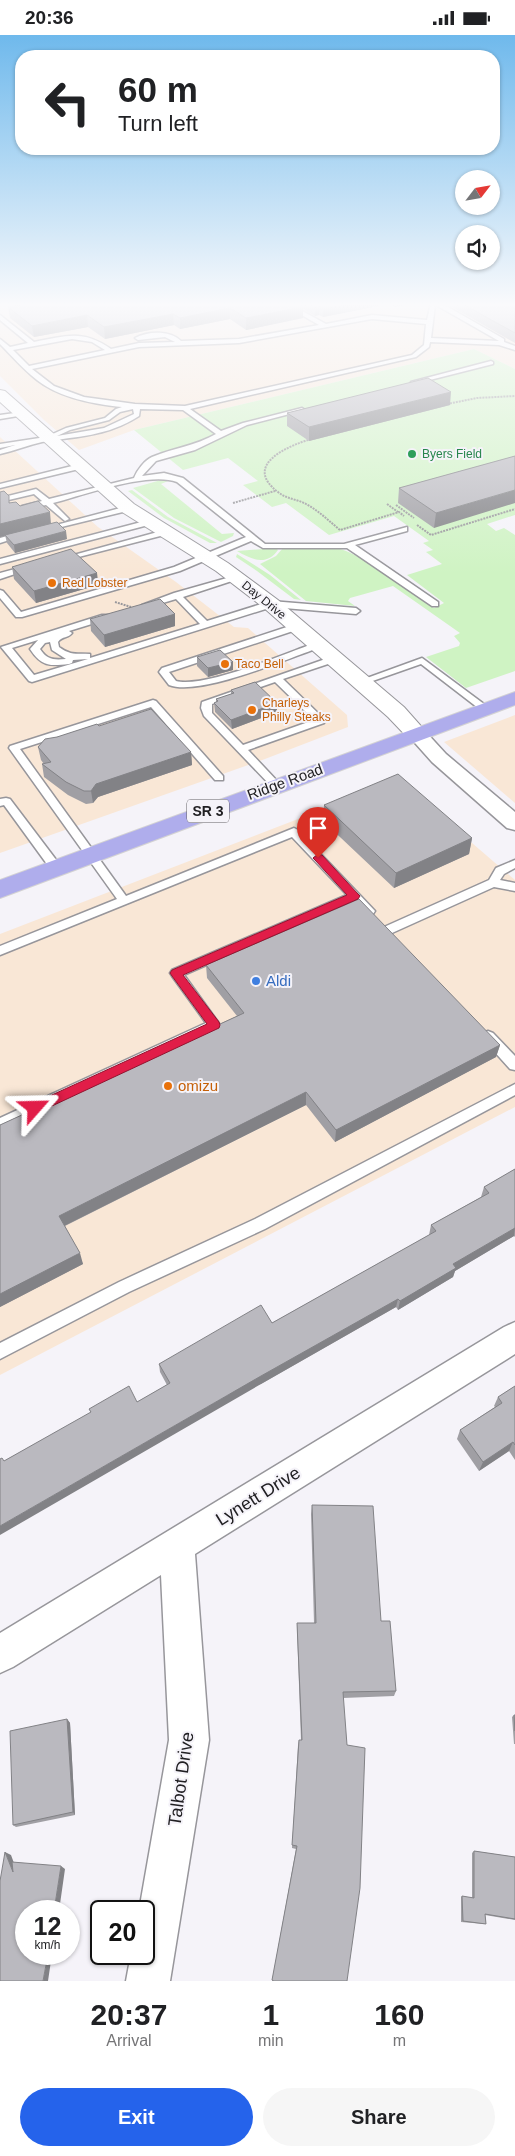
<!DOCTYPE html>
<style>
:root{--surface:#fff;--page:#f6f6f6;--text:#202124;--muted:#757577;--accent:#2563eb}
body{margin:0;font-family:Helvetica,sans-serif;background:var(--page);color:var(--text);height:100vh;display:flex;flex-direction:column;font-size:19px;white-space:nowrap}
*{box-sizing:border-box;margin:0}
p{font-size:16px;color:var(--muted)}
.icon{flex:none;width:28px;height:28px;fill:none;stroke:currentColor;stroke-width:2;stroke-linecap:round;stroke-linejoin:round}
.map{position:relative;height:1946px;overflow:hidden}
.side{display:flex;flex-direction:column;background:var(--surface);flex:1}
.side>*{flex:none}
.top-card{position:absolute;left:15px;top:15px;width:485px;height:105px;border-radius:20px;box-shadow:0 1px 4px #0004;background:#fff;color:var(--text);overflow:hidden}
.needle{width:32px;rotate:59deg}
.buttons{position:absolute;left:455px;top:135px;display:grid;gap:10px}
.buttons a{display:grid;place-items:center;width:45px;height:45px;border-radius:50%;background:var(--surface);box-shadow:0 1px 4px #0004;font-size:25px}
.speed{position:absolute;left:15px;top:1865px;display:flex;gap:10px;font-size:25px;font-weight:700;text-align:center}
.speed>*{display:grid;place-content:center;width:65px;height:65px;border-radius:50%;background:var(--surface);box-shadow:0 1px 4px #0004;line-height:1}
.speed small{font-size:12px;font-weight:400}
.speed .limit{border:2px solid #111;border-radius:8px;background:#fff;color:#111}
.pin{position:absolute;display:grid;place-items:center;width:42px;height:42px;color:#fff;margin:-51px -21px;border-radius:50% 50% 50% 0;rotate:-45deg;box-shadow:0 0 5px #0007}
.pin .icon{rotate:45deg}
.me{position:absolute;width:55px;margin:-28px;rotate:65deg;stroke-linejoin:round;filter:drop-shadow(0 0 4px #0008)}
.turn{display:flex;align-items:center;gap:18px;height:105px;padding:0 20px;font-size:22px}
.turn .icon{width:65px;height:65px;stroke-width:2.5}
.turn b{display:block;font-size:35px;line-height:42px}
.eta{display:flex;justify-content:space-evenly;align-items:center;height:85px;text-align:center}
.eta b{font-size:30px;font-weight:700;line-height:35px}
.action{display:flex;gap:10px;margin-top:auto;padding:10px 20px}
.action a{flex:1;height:58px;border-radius:30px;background:var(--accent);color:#fff;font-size:20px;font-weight:700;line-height:58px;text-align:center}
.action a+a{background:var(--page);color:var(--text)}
.status{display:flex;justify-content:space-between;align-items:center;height:35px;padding:0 25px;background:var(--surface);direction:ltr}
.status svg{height:14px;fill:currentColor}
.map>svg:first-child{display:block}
.commercial{fill:#f9e7d6}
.green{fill:#cff3c3}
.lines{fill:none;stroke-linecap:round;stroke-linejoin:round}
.service-casing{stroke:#97969b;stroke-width:3}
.minor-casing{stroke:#97969b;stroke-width:3}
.tertiary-casing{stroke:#97969b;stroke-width:2}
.primary-casing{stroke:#d3d2d3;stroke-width:2}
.path{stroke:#99989c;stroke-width:2;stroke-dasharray:2 1;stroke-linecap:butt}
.service{fill:#fff;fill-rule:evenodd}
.minor{fill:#fff;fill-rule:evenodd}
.tertiary{fill:#fff;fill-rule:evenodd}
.primary{fill:#afadec;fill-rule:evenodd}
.wall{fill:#a09fa4}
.shaded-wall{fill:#828286}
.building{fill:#bab9bf;stroke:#828286}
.route{fill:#e11d48;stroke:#92132f}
.leisure-dot{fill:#2e9e5b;stroke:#f5f3f9;stroke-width:2}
.food-dot{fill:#e8710a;stroke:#f5f3f9;stroke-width:2}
.shop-dot{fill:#3f7fe0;stroke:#f5f3f9;stroke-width:2}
.labels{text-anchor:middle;stroke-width:4;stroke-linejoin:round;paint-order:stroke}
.far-leisure-label{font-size:12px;fill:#27864d;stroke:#f5f3f9;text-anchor:start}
.far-food-label{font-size:12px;fill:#c56008;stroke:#f5f3f9;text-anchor:start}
.far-street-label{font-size:12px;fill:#212023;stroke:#f5f3f9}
.shield{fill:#f5f3f9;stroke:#615f63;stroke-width:1}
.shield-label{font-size:14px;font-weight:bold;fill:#212023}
.street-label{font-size:15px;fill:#212023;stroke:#f5f3f9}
.shop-label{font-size:15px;fill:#366cbe;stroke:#f5f3f9;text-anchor:start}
.food-label{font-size:15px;fill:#c56008;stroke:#f5f3f9;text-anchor:start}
.near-street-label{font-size:18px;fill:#212023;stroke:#f5f3f9}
</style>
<div class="status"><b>20:36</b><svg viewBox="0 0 49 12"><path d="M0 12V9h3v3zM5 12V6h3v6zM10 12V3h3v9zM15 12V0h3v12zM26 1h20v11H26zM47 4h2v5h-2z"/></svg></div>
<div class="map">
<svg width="515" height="1946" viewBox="0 0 515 1946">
<rect width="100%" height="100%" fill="#f5f3f9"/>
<path class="commercial" d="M0,267H515V334L474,314L134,395L79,415L44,385L0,341Z
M0,402L98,492L176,547L234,592L248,593L347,680L348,692L265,724L0,818Z
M515,680V768L444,707Z
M399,745L515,845V1072L0,1340V899Z"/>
<path class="green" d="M474,314L515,334V480L487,489L496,496L504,493L515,500V636L466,653L426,622L459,611L460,608L454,601L460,598L393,551L350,563L348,566L355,571L306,566L260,529L276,521L283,513C300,512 319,509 336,513C362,518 410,557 434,573L444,568L407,540L442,529L426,517L433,515L423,508L429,506L394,481L329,500L286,468L272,472L243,450L258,446L228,423L183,435L134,395Z
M161,445L168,446L161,449L222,499L234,498L233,501L221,507L174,483L133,453Z
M132,455L168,482L217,508H210L164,483L128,456Z
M276,513L278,515C266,532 251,524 237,516Z
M237,519L270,540L301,565L294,564L257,536L236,522Z"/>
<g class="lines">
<g class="service-casing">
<path id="service" d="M279,267H286L326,289L372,280L427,285L431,268L443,267L441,268L504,304V307L515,311V315L499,310L430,307L429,312L416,322L190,374L221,396L243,388L302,373L305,375L247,390L195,415L156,426L142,441L164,438L183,443L265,509H344L407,492V496L355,510L438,567V571H432L347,513H263L251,506L180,536L22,582H16L0,563V555L3,556L21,577L174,532L246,502L177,447C149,436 84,460 53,468L69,484L65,486L46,470L22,475V471L42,466L34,459L0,467V463L36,454L49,464L134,443C137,435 145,425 152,422C173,413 195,411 216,399L183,375L140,374L139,381C106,402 78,401 42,407C28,410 14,416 0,419V415L15,410L0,413V409L46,402L66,393L105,383L116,374L122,372C93,369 60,363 37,345C23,334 12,321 0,309V304L10,312L28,308L0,285V280L34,307C66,301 83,294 111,314L139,308L175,307L165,302L138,305L135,303C148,296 170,295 181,306L239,304L319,290ZM435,270H436L499,306L431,303ZM372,284L426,289L424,310L412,320L185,371L135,369L84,362L54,351L32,334L139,312L239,308ZM72,304L92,307L105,315L29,331L13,315ZM133,374L134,379L104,393L57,401L70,395L109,385L120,377Z
M491,326L493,327V329L414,349L411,347Z
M22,377L24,378V380L0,384V380Z
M80,429L84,431L83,433L0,453V449Z
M128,471H131V475L45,496L41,494Z
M149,485H152V489L0,529V524Z
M165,495H168V499L63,526L59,524Z
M18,498L25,500L0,508V503Z
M26,531L33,533L0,544V538Z
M234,541L241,543L183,562L207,586L271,566L356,573L360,576L356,579L272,572L32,647L29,646L1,612L102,580H108V584L69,596L72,598C69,603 62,601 58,607L59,612C71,621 77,618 90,619V623L200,589L176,564L146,573L142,570L174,558ZM38,605L30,614C42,632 49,631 69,629L72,628L73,625L88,624L34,640L12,613ZM50,607L52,615L66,624C54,625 47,625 40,614L45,608Z
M296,589L300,592L299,594L169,637L176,646C205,653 284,619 315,608H321V612C289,623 200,662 169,650L159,637L162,633Z
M334,621L337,622V626L283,644L324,684V688L248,715L281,750L276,753L272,752L204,681L201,673L202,667ZM275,647L314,685L243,710L212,678V669Z
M422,623L488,672V676H482L421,629L364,649L361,650L356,647Z
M153,665L156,666L223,741V745H215L151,672L20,714L126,861L294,793L298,795L375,876L373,879H365L353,866L184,940L218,987L220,990L218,993L0,1095V1083L206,988L172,941L170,938L172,935L347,860L292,802L0,920V911L117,864L9,713L10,711Z
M6,763L10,764L60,830L62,833L60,836H52L4,770L0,771V764Z
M515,825V833L504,839L500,845L515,848V856L494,852L392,898H384L382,895L384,892L489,845L496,833Z
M488,996L493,998L515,1021V1035L510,1034L483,1004L482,1001L483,998Z
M515,1049V1060L265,1194L129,1257L0,1324V1308L119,1247L255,1184Z"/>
</g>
<g class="minor-casing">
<path id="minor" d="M417,693L424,695L446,719L515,777V795L507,793L432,727L407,699L410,695Z
M515,1287V1319L195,1519L209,1705L170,1946H126L131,1919H144V1876H139L169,1705L161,1540L13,1632L0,1638V1598L504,1292Z"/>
</g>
<g class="tertiary-casing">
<path id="tertiary" d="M0,355L5,356L134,469L228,528L278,565L404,672L428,699L425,704L417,706L409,704L388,682L264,573L216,536L122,477L0,367Z"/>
</g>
<g class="primary-casing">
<path id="primary" d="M515,657V670L0,863V845Z"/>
</g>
<path class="path" d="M447,369L477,363L515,361
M311,404C288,411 242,430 278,457C286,464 297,464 306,469C319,476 329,486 340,495L399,477L404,481
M233,468L275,456
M387,469L398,477
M396,470L414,483
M417,490L431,500L515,474
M115,567L131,572"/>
<use href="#service" class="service"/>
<use href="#minor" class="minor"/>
<use href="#tertiary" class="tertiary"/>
<use href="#primary" class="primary"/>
</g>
<path class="wall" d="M37,267H422L395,272L388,269L323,282L319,280L315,281L303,274V283L246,295L230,284L180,294L174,290L105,304L88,292L34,302L10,283L8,272Z
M444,267H515V308L445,268Z
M450,370L309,406L287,391V378Z
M515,421L434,493L398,468L399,453Z
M0,457L10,468L20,471L51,488L67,504L15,518L7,508L5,500L0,502Z
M12,532L97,538L98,550L36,568L14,544Z
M175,579V591L105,612L91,596L90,584Z
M197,622L233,627V635L208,642L197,631Z
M231,655L277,677L232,694L215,677L214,668L216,667V664L231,659Z
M99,691L191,717L192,730L98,762L93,768L86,769L68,760L44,742L42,729H44L41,725L38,712L57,702Z
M324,770L472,803L469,819L394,853L323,786Z
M206,930L500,1010L496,1022L335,1107L306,1070L65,1191L83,1229L0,1272V1090L237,981L207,943Z
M515,1134V1202L514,1201L455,1236L453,1242L398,1275L396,1272L261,1349L4,1426L91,1378L89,1374L137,1367L167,1350L160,1337L159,1329L272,1288L429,1200L431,1190L481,1162L484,1152Z
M515,1351V1425L509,1416L479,1436L457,1404L460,1395L495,1372L494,1371L498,1362Z
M312,1470L381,1586L396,1656L394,1661L343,1663L273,1946H272L296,1814L292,1813L298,1710L299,1705H301L297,1595V1588H314L311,1479Z
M514,1680H515V1709H514L512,1682Z
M67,1684L70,1688L75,1780L16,1792L13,1790Z
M474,1816L515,1822V1885L485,1880L486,1889H484L461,1887V1862L462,1861L472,1863V1818Z"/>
<path class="shaded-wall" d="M357,267H388V269L323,282L324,274Z
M396,267H422L395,272Z
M319,271V280L315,281V272Z
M303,272V283L246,295V283Z
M230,273V284L180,294V283Z
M173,279L174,290L105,304L104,292Z
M87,280L88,292L34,302L32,291Z
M451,357L450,370L309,406V392Z
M515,455V468L434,493L436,478Z
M50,477L51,489L0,502V489Z
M66,496L67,504L15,518L14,510Z
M97,538L98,550L36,568L34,556Z
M175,579V591L105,612L104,600Z
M233,627V635L208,642V633Z
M277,668V677L232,694L231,685Z
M191,717L192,730L98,762L93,768L91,756L96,749Z
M472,803L469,819L394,853L396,838Z
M500,1010L496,1022L335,1107L336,1095Z
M306,1057V1070L62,1192L59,1181Z
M515,1193L514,1201L455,1236L453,1242L398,1275L400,1266L453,1229Z
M80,1218L83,1229L0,1272V1259Z
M398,1264L396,1272L261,1349L0,1500V1491L261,1341Z
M513,1407L509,1416L479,1436L483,1427Z
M67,1684L70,1688L75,1780L73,1777Z
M5,1817L11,1820L18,1839L13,1837Z
M61,1831L65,1834L59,1876H54Z
M48,1919H52L48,1946H43Z"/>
<path class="building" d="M37,267H294L303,272L246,283L230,273L180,283L173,279L104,292L87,280L32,291L8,272Z
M305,267H357L324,274L319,271L315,272Z
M459,267H515V298Z
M428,343L451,357L309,392L287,378Z
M515,421V455L436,478L399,453Z
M4,456L9,461V468L16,467L20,471L38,466L50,477L0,489V457Z
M57,487L66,496L14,510L5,500Z
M71,514L97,538L34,556L12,532Z
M160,564L175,579L104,600L90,584Z
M220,615L233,627L208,633L197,622Z
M255,647L277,668L231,685L214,668L218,666L216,664L234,658L231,655Z
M151,674L191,717L96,749L91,756H84L66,747L42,729L51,727L38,712L45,704L57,702L97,689L99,691Z
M398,739L472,803L396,838L324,770Z
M359,864L500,1010L336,1095L306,1057L59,1181L80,1218L0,1259V1090L244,978L206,930Z
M515,1134V1193L453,1229L456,1233L400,1266L398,1264L261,1341L0,1491V1424L2,1423L4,1426L91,1377L89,1374L129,1351L137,1367L170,1348L159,1329L261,1270L272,1288L436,1196L431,1190L489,1158L484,1152Z
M515,1351V1410L513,1407L483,1427L460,1395L502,1368L498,1362Z
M312,1470L373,1471L381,1586H390L396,1656L343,1657L347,1710L365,1713L360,1853L347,1946H274L272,1945L297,1811L292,1810L299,1705H302L297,1588H316Z
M514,1680H515V1696Z
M67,1684L73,1777L13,1790L10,1696Z
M474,1816L515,1822V1884L485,1879L486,1889L463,1886L462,1861L474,1863Z
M5,1817L13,1837L12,1827L61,1831L54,1876H26V1919H48L43,1946H0V1846Z"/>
<linearGradient id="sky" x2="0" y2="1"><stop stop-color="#6fb9ec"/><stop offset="0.5" stop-color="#fafafc"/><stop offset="1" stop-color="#fafafc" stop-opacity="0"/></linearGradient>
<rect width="515" height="539" fill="url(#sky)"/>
<path class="route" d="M318,819L322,820L358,859L360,861L358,864L183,940L219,987L220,990L219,993L39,1077H30L29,1073L30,1070L207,989L172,941L170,938L172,935L347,860L315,825L313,823Z"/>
<circle class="leisure-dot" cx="412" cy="419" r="5"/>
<g class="food-dot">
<circle cx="52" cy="548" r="5"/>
<circle cx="225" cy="629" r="5"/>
<circle cx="252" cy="675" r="5"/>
<circle cx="168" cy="1051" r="5"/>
</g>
<circle class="shop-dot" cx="256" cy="946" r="5"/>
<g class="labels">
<g class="far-leisure-label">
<text x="422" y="423">Byers Field</text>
</g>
<g class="far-food-label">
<text x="62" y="552">Red Lobster</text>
<text x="235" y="633">Taco Bell</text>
<text x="262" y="672">Charleys<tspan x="262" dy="14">Philly Steaks</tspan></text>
</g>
<g class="far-street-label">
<text transform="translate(264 565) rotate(39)" y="4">Day Drive</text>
</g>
<rect class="shield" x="187" y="764.5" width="42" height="23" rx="4"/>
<g class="shield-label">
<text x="208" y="781">SR 3</text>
</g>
<g class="street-label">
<text transform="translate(285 747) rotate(-20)" y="5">Ridge Road</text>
</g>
<g class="shop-label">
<text x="266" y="951">Aldi</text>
</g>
<g class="food-label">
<text x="178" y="1056">omizu</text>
</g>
<g class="near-street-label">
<text transform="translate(258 1461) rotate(-32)" y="6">Lynett Drive</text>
<text transform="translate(181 1744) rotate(-82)" y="6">Talbot Drive</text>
</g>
</g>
</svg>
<div class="buttons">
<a><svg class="needle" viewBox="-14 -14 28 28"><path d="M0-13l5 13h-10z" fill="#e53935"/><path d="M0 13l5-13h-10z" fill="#757577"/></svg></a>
<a><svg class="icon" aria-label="sound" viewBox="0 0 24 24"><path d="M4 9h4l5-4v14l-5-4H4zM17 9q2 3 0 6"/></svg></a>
</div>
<div class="speed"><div>12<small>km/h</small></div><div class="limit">20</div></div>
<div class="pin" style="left:318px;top:823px;background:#d93025"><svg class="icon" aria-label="arrive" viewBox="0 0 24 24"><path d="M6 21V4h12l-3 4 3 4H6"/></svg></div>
<svg class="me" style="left:35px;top:1073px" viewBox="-20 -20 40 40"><path d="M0-17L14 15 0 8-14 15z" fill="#e11d48" stroke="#fff" stroke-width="4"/></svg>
<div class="top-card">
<div class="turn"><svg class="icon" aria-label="left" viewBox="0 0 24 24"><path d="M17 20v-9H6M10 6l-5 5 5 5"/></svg><div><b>60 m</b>Turn left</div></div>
</div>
</div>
<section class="side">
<div class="eta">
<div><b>20:37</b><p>Arrival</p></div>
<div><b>1</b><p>min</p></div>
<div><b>160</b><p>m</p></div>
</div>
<div class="action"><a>Exit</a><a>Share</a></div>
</section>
